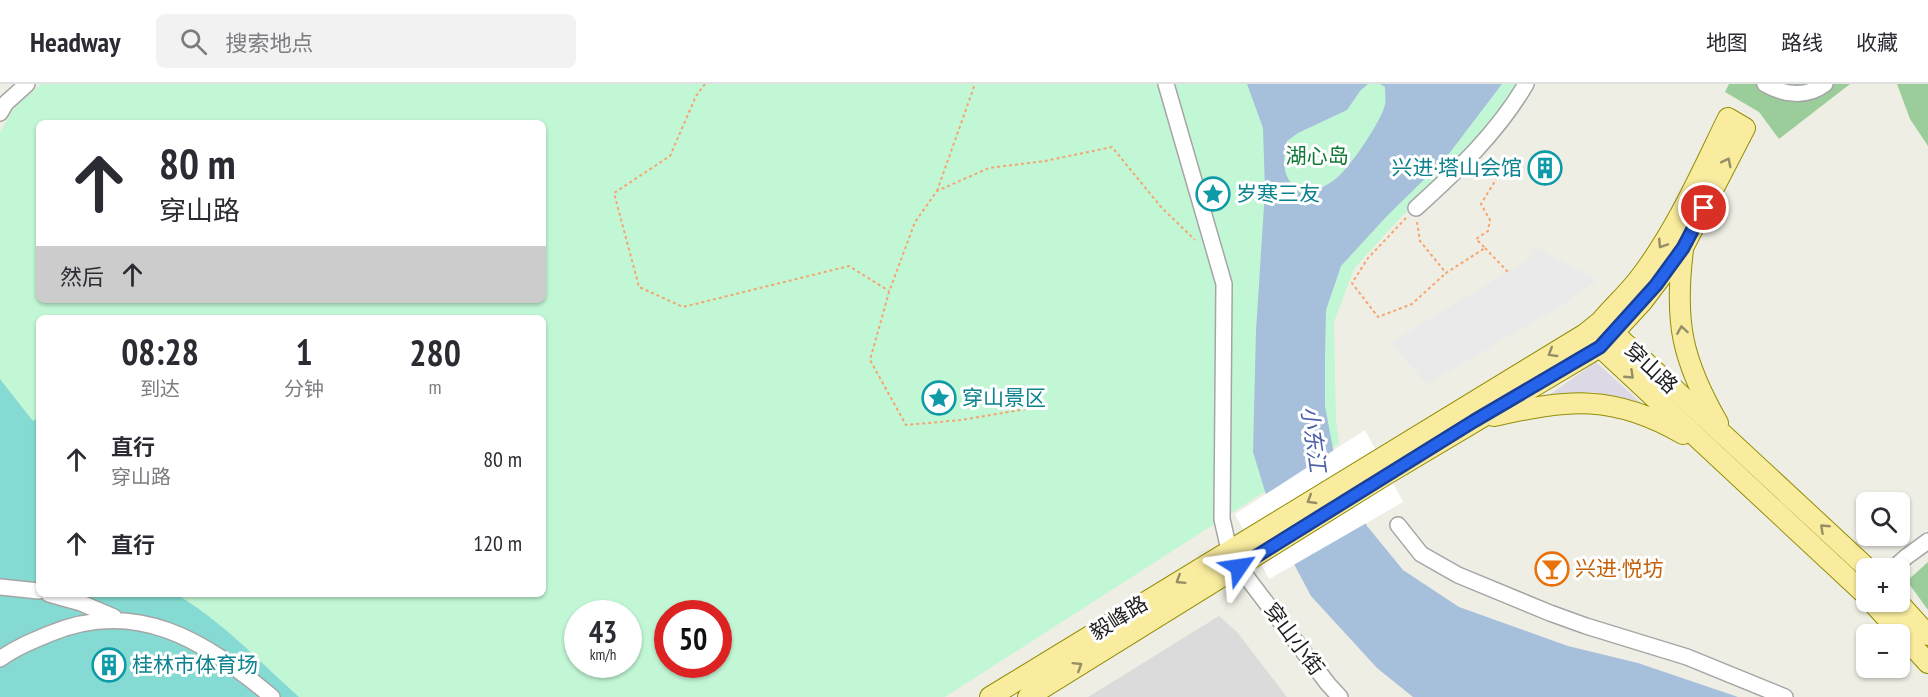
<!DOCTYPE html>
<html lang="zh">
<meta charset="utf-8">
<style>
:root{--surface:#fff;--page:#f2f2f3;--text:#2b2b33;--muted:#7c7c81;--line:#e1e1e2}
body{margin:0;font-family:"PT Sans Narrow","Noto Sans SC",sans-serif;background:var(--page);color:var(--text);height:100vh;display:flex;flex-direction:column;font-size:22px;white-space:nowrap}
*{box-sizing:border-box;margin:0}
p{font-size:20px;color:var(--muted)}
.icon{flex:none;width:33px;height:33px;fill:none;stroke:currentColor;stroke-width:2;stroke-linecap:round;stroke-linejoin:round}
.map{position:relative;flex:1;overflow:hidden}
.details{position:absolute;left:36px;top:231px;width:510px;height:282px;display:flex;flex-direction:column;background:var(--surface);border-radius:9px;box-shadow:0 2px 4px #0004}
.details>*{flex:none}
.banner{position:absolute;left:36px;top:36px;width:510px;height:183px;border-radius:9px;box-shadow:0 2px 4px #0004;background:#fff;color:var(--text);overflow:hidden}
.fabs{position:absolute;left:1856px;top:408px;display:grid;gap:12px}
.fabs a{display:grid;place-items:center;width:54px;height:54px;border-radius:9px;background:var(--surface);box-shadow:0 2px 4px #0004;font-size:30px}
.speed{position:absolute;left:564px;top:516px;display:flex;gap:12px;font-size:30px;font-weight:700;text-align:center}
.speed>*{display:grid;place-content:center;width:78px;height:78px;border-radius:50%;background:var(--surface);box-shadow:0 2px 4px #0004;line-height:1}
.speed small{font-size:15px;font-weight:400}
.speed .limit{border:9px solid #d22;background:#fff;color:#111}
.pin{position:absolute;display:grid;place-items:center;width:51px;height:51px;color:#fff;margin:-26px;border:3px solid #fff;border-radius:50%;box-shadow:0 2px 6px #0007}
.me{position:absolute;width:66px;margin:-33px;rotate:58deg;stroke-linejoin:round;filter:drop-shadow(0 0 4px #0008)}
.turn{display:flex;align-items:center;gap:21px;height:126px;padding:0 24px;font-size:27px}
.turn .icon{width:78px;height:78px;stroke-width:2.5}
.turn b{display:block;font-size:42px;line-height:51px}
.then{display:flex;align-items:center;height:57px;padding:0 24px;background:#0003;gap:12px;font-size:22px}
.eta{display:flex;justify-content:space-evenly;align-items:center;height:102px;text-align:center}
.eta b{font-size:36px;font-weight:700;line-height:42px}
ul{padding:0;list-style:none}
li{display:flex;align-items:center;gap:18px;height:84px;padding:0 24px}
li div{flex:1}
li b{display:block;font-size:22px}
li em{font-style:normal}
header{display:flex;align-items:center;gap:36px;box-sizing:border-box;height:84px;padding:0 30px;background:var(--surface);border-bottom:2px solid var(--line)}
header strong{font-size:28px}
nav{display:flex;gap:33px;margin-inline-start:auto;font-size:21px}
.search{width:420px;height:54px;background:var(--page);display:flex;align-items:center;gap:15px;box-sizing:border-box;padding:0 21px;border-radius:9px;color:var(--muted);font-size:22px}
.map>svg:first-child{display:block}
.residential{fill:#dcdbdb}
.forest{fill:#9acd9a}
.park{fill:#c2f7d6;fill-rule:evenodd}
.pitch{fill:#85dbd3}
.parking{fill:#eaeaea}
.plaza{fill:#dcd9e4}
.water{fill:#a6bfdb}
.pier{fill:#fff}
.lines{fill:none;stroke-linecap:round;stroke-linejoin:round}
.minor-casing{stroke:#a5a5a5;stroke-width:18}
.major-casing{stroke:#938e05;stroke-width:22}
.path{stroke:#f5a46f;stroke-width:2;stroke-dasharray:3 3;stroke-linecap:butt}
.minor{stroke:#fff;stroke-width:15}
.major{stroke:#f9ec9f;stroke-width:20}
.oneway{stroke:#968f65}
.route-casing{stroke:#184099;stroke-width:15}
.route{stroke:#2563eb;stroke-width:10}
.labels{text-anchor:middle;stroke-width:6;stroke-linejoin:round;paint-order:stroke}
.park-label{font-size:21px;fill:#0f7937;stroke:#fff}
.culture-label{font-size:21px;fill:#0d838f;stroke:#fff;text-anchor:start}
.street-label{font-size:21px;fill:#1e1e1e;stroke:#fff}
.food-label{font-size:21px;fill:#c56008;stroke:#fff;text-anchor:start}
.water-label{font-size:22px;font-style:italic;fill:#4d60aa;stroke:#fff}
</style>
<header>
<strong>Headway</strong>
<div class="search"><svg class="icon" aria-label="search" viewBox="0 0 24 24"><circle cx="10" cy="10" r="6"/><path d="M15 15l6 6"/></svg>搜索地点</div>
<nav><a>地图</a><a>路线</a><a>收藏</a></nav>
</header>
<div class="map">
<svg width="1928" height="613" viewBox="0 0 1928 613">
<rect width="100%" height="100%" fill="#efeee4"/>
<path class="residential" d="M1219,532L1237,548L1287,613H1088Z"/>
<path class="forest" d="M1729,0H1850L1779,55L1759,28L1725,8Z
M1897,0H1928V62L1910,35Z
M1928,478V526L1907,497Z"/>
<path class="park" d="M41,0H1518L1495,37L1454,84L1398,136L1354,185L1334,238L1336,336L1339,360L945,613H299C260,578 222,537 176,510H543V234H39V333L33,337L0,295V48L15,23ZM39,39H543V216H39ZM578,530H628V580H578ZM668,530H718V580H668Z"/>
<path class="pitch" d="M0,295L33,337L39,333V510H176C222,537 260,578 299,613H0Z"/>
<path class="parking" d="M1536,163L1597,196L1564,220L1427,300L1390,259L1528,176Z"/>
<path class="plaza" d="M1596,278L1640,318L1593,308L1549,311Z"/>
<path class="water" d="M1247,0H1368L1360,7L1347,26L1298,49L1287,57C1282,81 1282,95 1303,111C1316,106 1330,101 1340,91C1353,78 1380,39 1385,21C1386,16 1385,8 1385,3L1380,0H1502L1445,75L1386,133L1341,182L1326,226L1325,272V322L1337,386L1367,442L1403,486L1459,523L1568,562L1638,579L1738,613H1413L1377,584L1311,512L1278,450L1253,368L1256,247L1265,106L1263,44Z"/>
<path class="pier" d="M1365,346L1403,418L1269,495L1235,430Z"/>
<g class="lines">
<g class="minor-casing">
<path id="minor" d="M1166,0L1224,200L1222,435L1229,466L1239,483L1328,600L1340,613
M1765,0C1784,11 1806,14 1825,0
M0,29L6,19L27,0
M1416,124C1457,87 1498,48 1526,0
M1398,441L1421,470L1458,491L1550,529L1586,542L1687,573L1785,613
M1894,484L1906,473L1928,457
M0,503L39,507
M49,510L81,519L114,533
M0,575C15,564 32,557 49,550C136,513 206,557 272,613"/>
</g>
<g class="major-casing">
<path id="major" d="M1683,166C1674,238 1682,276 1718,339
M1601,237C1613,223 1627,210 1638,196C1676,147 1701,89 1728,34L1745,44L1683,164L1642,218L1606,257
M1494,332C1570,315 1613,310 1683,350
M1872,518L1928,579
M1898,518L1928,551
M990,613L1585,250L1601,237L1867,484
M1028,613L1387,390L1600,263L1866,511"/>
</g>
<path class="path" d="M705,0L696,12L670,72L614,109L639,203L683,223L849,182L889,207
M937,107L975,0
M1406,134L1368,174L1352,199L1378,233L1412,220L1446,189
M1417,138L1420,157L1446,189L1485,164L1476,155L1488,147L1490,136L1481,120L1500,89
M1485,164L1508,188
M1038,323L961,336L906,341L870,276L889,208L915,138L937,107L989,84L1045,77L1112,63L1161,123L1195,156"/>
<use href="#minor" class="minor"/>
<use href="#major" class="major"/>
</g>
<defs><path id="oneway-chevron" d="M-2-3.5L2.5 0L-2 3.5" fill="none" stroke-width="1.6" stroke-linecap="round" stroke-linejoin="round" transform="scale(1.5)"/></defs>
<g class="oneway">
<use href="#oneway-chevron" transform="translate(1727 78) rotate(-63)"/>
<use href="#oneway-chevron" transform="translate(1662 160) rotate(123)"/>
<use href="#oneway-chevron" transform="translate(1682 246) rotate(-99)"/>
<use href="#oneway-chevron" transform="translate(1552 269) rotate(149)"/>
<use href="#oneway-chevron" transform="translate(1630 291) rotate(43)"/>
<use href="#oneway-chevron" transform="translate(1311 416) rotate(149)"/>
<use href="#oneway-chevron" transform="translate(1824 444) rotate(-137)"/>
<use href="#oneway-chevron" transform="translate(1180 496) rotate(148)"/>
<use href="#oneway-chevron" transform="translate(1078 582) rotate(-32)"/>
</g>
<g class="lines">
<g class="route-casing">
<path id="route" d="M1239,483L1474,337L1600,263L1656,201L1683,164L1704,124"/>
</g>
<use href="#route" class="route"/>
</g>
<defs>
<g id="building-ring" transform="scale(1.725)"><circle r="9.5" fill="#fff" stroke="#0f9aa8" stroke-width="1.5"/><path d="M-4-6H4V6H1V3H-1V6H-4ZM-2.5-4.3h1.7v1.8h-1.7ZM.8-4.3h1.7v1.8H.8ZM-2.5-1h1.7V.8h-1.7ZM.8-1h1.7V.8H.8Z" fill="#0f9aa8"/></g>
<g id="sight-ring" transform="scale(1.725)"><circle r="9.5" fill="#fff" stroke="#0f9aa8" stroke-width="1.5"/><path d="M0-6L1.8-2.2L6-1.7L2.9 1.2L3.7 5.4L0 3.3L-3.7 5.4L-2.9 1.2L-6-1.7L-1.8-2.2Z" fill="#0f9aa8"/></g>
<g id="bar-ring" transform="scale(1.725)"><circle r="9.5" fill="#fff" stroke="#e8710a" stroke-width="1.5"/><path d="M-6-5H6L.8 .8V4.5H3.5V6h-7V4.5H-.8V.8Z" fill="#e8710a"/></g>
</defs>
<g fill-rule="evenodd">
<use href="#building-ring" x="1545" y="84"/>
<use href="#sight-ring" x="1213" y="110"/>
<use href="#sight-ring" x="939" y="314"/>
<use href="#bar-ring" x="1552" y="485"/>
<use href="#building-ring" x="109" y="581"/>
</g>
<g class="labels">
<g class="park-label">
<text x="1317" y="79">湖心岛</text>
</g>
<g class="culture-label">
<text x="1522" y="91" text-anchor="end">兴进·塔山会馆</text>
<text x="1236" y="117">岁寒三友</text>
<text x="962" y="321">穿山景区</text>
<text x="132" y="588">桂林市体育场</text>
</g>
<g class="street-label">
<text transform="translate(1651 284) rotate(43)" y="7">穿山路</text>
<text transform="translate(1119 534) rotate(-32)" y="7">毅峰路</text>
<text transform="translate(1294 555) rotate(53)" y="7">穿山小街</text>
</g>
<g class="food-label">
<text x="1575" y="492">兴进·悦坊</text>
</g>
<g class="water-label">
<text transform="translate(1314 355) rotate(82)" y="8">小东江</text>
</g>
</g>
</svg>
<div class="fabs">
<a><svg class="icon" aria-label="search" viewBox="0 0 24 24"><circle cx="10" cy="10" r="6"/><path d="M15 15l6 6"/></svg></a>
<a>+</a>
<a>−</a>
</div>
<div class="speed"><div>43<small>km/h</small></div><div class="limit">50</div></div>
<div class="pin" style="left:1704px;top:124px;background:#d93025"><svg class="icon" aria-label="arrive" viewBox="0 0 24 24"><path d="M6 21V4h12l-3 4 3 4H6"/></svg></div>
<svg class="me" style="left:1239px;top:483px" viewBox="-20 -20 40 40"><path d="M0-17L14 15 0 8-14 15z" fill="#2563eb" stroke="#fff" stroke-width="4"/></svg>
<div class="banner">
<div class="turn"><svg class="icon" aria-label="ahead" viewBox="0 0 24 24"><path d="M12 20V5M6 11l6-6 6 6"/></svg><div><b>80 m</b>穿山路</div></div>
<div class="then">然后<svg class="icon" aria-label="ahead" viewBox="0 0 24 24"><path d="M12 20V5M6 11l6-6 6 6"/></svg></div>
</div>
<section class="details">
<div class="eta">
<div><b>08:28</b><p>到达</p></div>
<div><b>1</b><p>分钟</p></div>
<div><b>280</b><p>m</p></div>
</div>
<ul>
<li><svg class="icon" aria-label="ahead" viewBox="0 0 24 24"><path d="M12 20V5M6 11l6-6 6 6"/></svg><div><b>直行</b><p>穿山路</p></div><em>80 m</em></li>
<li><svg class="icon" aria-label="ahead" viewBox="0 0 24 24"><path d="M12 20V5M6 11l6-6 6 6"/></svg><div><b>直行</b></div><em>120 m</em></li>
</ul>
</section>
</div>
